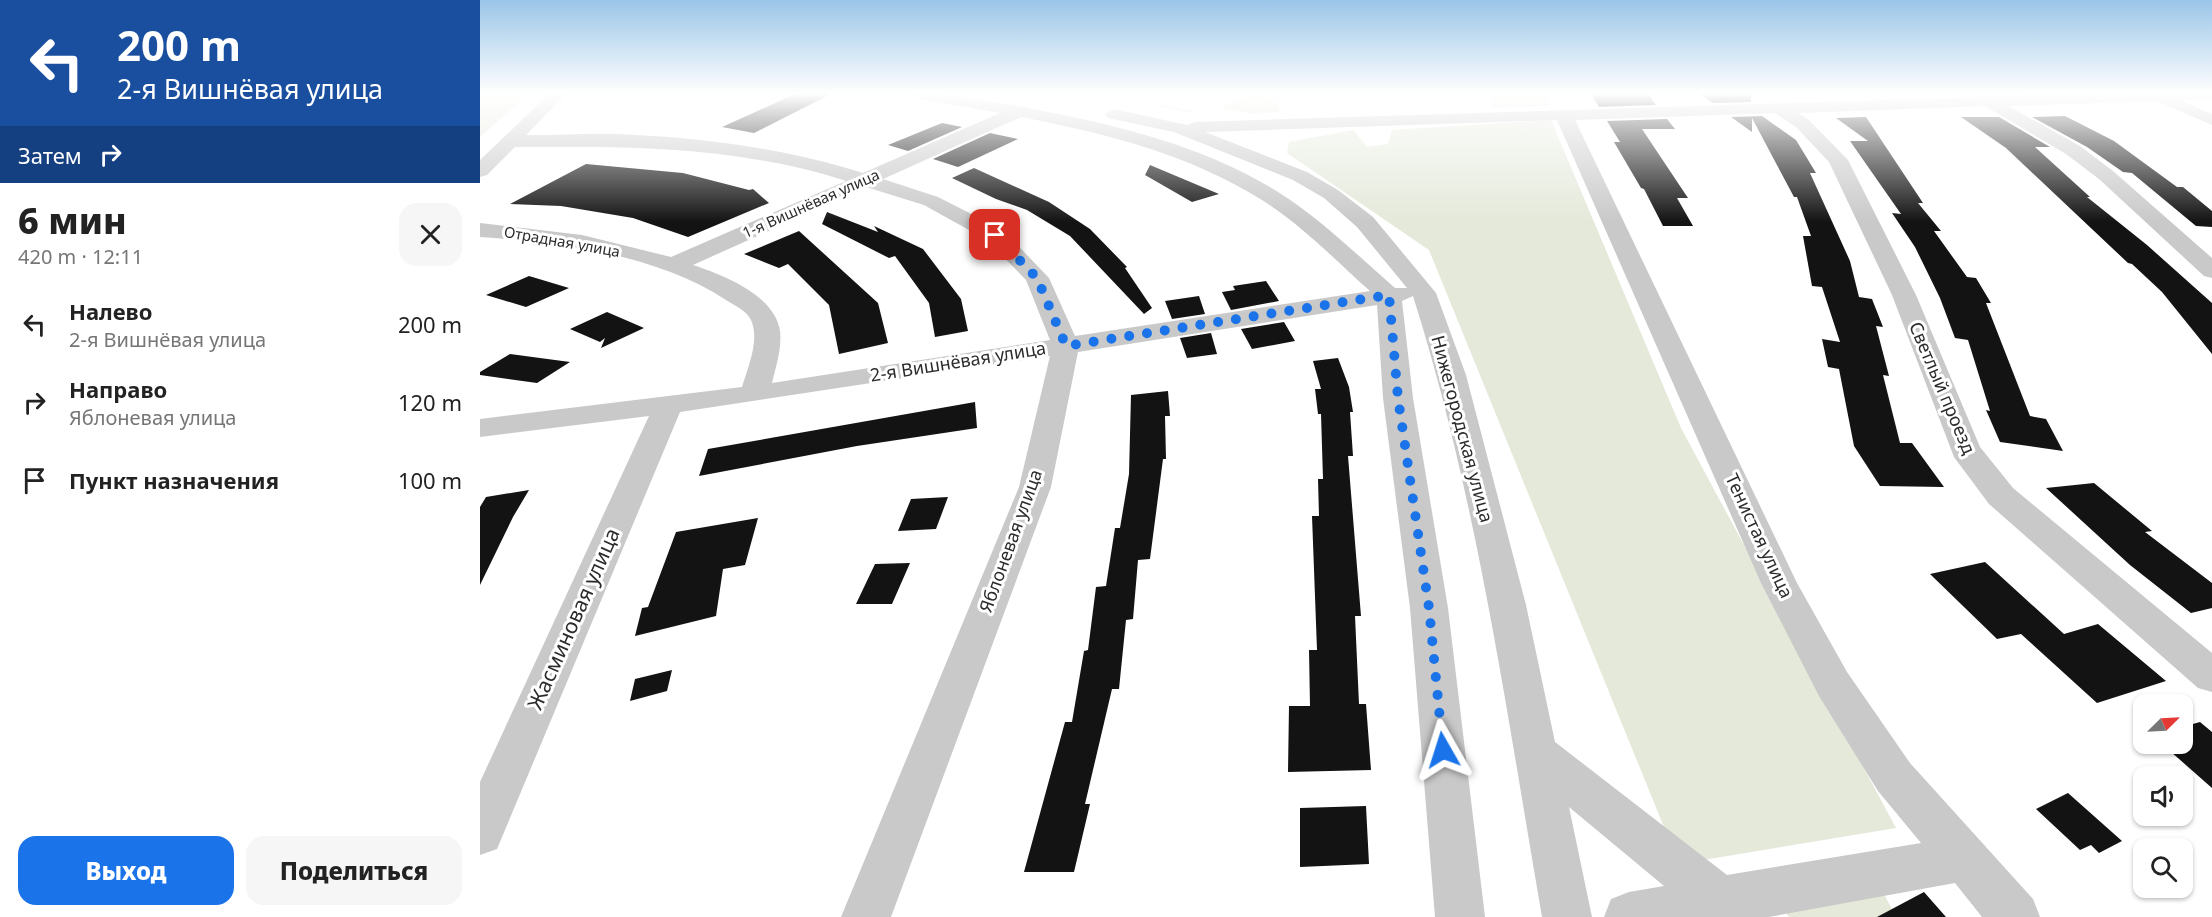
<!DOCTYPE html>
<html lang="ru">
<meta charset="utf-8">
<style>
:root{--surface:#fff;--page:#f6f6f6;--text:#222;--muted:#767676;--accent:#1a73e8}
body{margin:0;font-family:"Noto Sans",sans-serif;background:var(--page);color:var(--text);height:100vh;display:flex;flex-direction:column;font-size:22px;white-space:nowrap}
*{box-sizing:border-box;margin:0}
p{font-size:20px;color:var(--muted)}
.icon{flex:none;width:33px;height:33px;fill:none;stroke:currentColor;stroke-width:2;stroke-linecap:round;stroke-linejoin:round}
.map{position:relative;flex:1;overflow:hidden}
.details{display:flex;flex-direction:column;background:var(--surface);width:480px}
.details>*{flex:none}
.hud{background:#1a4fa0;color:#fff;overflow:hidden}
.needle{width:39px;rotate:66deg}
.tools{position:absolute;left:1653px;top:694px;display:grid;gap:12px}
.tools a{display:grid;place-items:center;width:60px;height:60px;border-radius:12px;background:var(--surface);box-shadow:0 2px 4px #0004;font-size:30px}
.pin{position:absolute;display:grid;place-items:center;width:51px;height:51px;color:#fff;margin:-26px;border-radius:12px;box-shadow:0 3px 9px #0006}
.me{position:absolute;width:66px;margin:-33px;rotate:354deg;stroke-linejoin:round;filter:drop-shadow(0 0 4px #0008)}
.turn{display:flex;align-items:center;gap:21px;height:126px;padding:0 18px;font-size:27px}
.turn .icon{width:78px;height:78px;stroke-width:2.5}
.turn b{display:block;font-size:42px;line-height:51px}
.then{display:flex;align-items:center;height:57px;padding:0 18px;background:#0003;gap:12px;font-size:22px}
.round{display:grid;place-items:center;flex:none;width:63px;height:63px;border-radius:18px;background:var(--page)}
.head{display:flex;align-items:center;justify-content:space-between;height:102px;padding:0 18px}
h1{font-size:36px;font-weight:800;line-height:45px}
.primary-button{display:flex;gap:12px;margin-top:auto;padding:12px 18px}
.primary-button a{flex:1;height:69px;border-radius:18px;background:var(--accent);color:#fff;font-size:24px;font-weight:800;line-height:69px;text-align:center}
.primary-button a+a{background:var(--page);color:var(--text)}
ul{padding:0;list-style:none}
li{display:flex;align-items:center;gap:18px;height:78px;padding:0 18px}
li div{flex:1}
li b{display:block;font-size:22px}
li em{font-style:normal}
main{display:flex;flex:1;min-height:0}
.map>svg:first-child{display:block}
.green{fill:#e4e9da}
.building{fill:#131313}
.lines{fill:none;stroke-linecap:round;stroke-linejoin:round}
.path{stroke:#c9c9c9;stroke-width:2;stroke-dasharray:1.5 1.5;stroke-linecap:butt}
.minor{fill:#c9c9c9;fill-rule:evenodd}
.route{stroke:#1a73e8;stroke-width:10;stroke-dasharray:0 18}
.labels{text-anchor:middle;stroke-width:6;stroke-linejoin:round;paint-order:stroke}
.far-street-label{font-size:15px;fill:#2c2c2c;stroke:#fff}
.street-label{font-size:18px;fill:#2c2c2c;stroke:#fff}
.near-street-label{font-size:21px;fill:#2c2c2c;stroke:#fff}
</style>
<main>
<section class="details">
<div class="hud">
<div class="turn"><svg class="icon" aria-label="left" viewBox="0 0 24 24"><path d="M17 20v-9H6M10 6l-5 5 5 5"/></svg><div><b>200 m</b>2-я Вишнёвая улица</div></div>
<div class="then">Затем<svg class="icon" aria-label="right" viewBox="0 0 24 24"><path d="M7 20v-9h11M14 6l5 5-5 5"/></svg></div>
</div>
<div class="head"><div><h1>6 мин</h1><p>420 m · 12:11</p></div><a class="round"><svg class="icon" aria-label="close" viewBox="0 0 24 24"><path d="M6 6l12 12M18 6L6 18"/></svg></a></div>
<ul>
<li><svg class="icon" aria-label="left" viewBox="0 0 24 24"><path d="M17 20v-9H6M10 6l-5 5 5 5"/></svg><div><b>Налево</b><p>2-я Вишнёвая улица</p></div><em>200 m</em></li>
<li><svg class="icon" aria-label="right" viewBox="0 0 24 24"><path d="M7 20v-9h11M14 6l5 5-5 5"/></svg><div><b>Направо</b><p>Яблоневая улица</p></div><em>120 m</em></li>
<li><svg class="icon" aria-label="arrive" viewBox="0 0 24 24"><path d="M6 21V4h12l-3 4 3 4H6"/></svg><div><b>Пункт назначения</b></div><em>100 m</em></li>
</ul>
<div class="primary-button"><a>Выход</a><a>Поделиться</a></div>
</section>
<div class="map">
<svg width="1732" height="917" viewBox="0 0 1732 917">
<rect width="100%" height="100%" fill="#fff"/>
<path class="green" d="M0,94H49L0,137Z
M769,94H799V112L771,114L740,107Z
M1007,94H1065L1070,106L1014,108Z
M1071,120L1201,428L1416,828L1199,864L949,250L807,153L809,142L873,130L887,147L908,144L912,130Z
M1402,890L1416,917H1309L1302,907Z"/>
<path class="building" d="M315,94H351L274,133L242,127Z
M1111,94H1168L1176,105L1119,107Z
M1220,94H1271V102L1233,103Z
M1282,116L1316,140L1336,173H1330L1370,261L1379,297L1392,299L1403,327L1396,326L1409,376L1403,375L1420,443H1432L1464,487L1400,486L1374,446L1359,369L1348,367L1342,339L1360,342L1342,287L1332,286L1323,236H1331L1317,197H1314L1272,118V132L1251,117Z
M1585,116L1634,141L1697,187H1703L1732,211V227L1716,226L1652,173L1643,172L1607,147L1552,117Z
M1386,117L1443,203H1438L1461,231H1454L1487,277L1496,278L1511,303H1506L1550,416L1566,419L1583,451L1520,442L1506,410L1510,411L1488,340L1475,338L1460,298L1435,247L1412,213L1421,214L1370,141H1388L1356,118Z
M1481,117H1519L1570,147H1555L1610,197H1607L1667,245L1732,303V354L1682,292L1652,264L1648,263L1526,148Z
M1187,119L1195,129H1162L1208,198H1197L1213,226H1183L1164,189L1161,188L1134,142H1140L1127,121Z
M462,123L482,127L428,151L408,145Z
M510,133L538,139L478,167L453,159Z
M106,164L203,173L269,190L273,189L289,203L208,237L153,218L81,206L30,204Z
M670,165L739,194L712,202L665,175Z
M494,168L569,202L610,229L647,267L645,268L672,308L664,314L590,236L547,210L516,199L472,178Z
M347,212L398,232L394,226L443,249L481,299L488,331L455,337L449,303L415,256L409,258L342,224Z
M319,231L398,303L408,343L359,354L349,305L308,264L299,268L264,254Z
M49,276L89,288L46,307L6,295Z
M786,281L799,301L751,310L742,292L755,290L753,286Z
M719,296L725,314L692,319L685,301Z
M127,312L164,328L121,348L125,338L120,342L90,329Z
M804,322L815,341L772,349L761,329Z
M731,333L737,354L707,358L700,338Z
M30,354L90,362L57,383L0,375V372Z
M858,358L869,387L873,412H870L873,456H868L881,616H875L879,704H886L891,770L808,772L809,706H830L829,650H837L832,516H839L838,479H843L841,414H838L835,389H841L833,361Z
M688,391L690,416H685L686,459H683L670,559L658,560L653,619L646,620L639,689H632L605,804H610L594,872H544L585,722H592L604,651L608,650L616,587L626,586L635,528H640L649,474L651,395Z
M495,402L497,428L377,446L219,476L228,449Z
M1614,483L1672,531L1665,532L1732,583V608L1711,613L1650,565L1566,488Z
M49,490L33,517L0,585V507L6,497Z
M468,497L456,529L418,531L431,499Z
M278,518L265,565L243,569L236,616L155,636L162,608L168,607L196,532Z
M1505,562L1584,634L1618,624L1686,681L1617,703L1541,634L1517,639L1450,574Z
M430,563L412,604H376L395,564Z
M192,670L187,691L150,701L155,679Z
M1720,722L1732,732V788L1682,744H1702V727Z
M1588,793L1642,841L1619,853L1611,845L1600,850L1556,809Z
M886,806L889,864L820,867V808Z
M1444,892L1466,917H1397Z"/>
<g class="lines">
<path class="path" d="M622,94L639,97
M678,105L712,112"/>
<path class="minor" d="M69,94H86L46,135C83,135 120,132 157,135C232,139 311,150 383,173L520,113L439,99L431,94C473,94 512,101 553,109C637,125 725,146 798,192C841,219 877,255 915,288H927L877,227L844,198L813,180L694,132L628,118L625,114L634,109L707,125L715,122L1592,94H1732V99L1700,100L1732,114V125L1677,101L1528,106L1600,146L1633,171L1732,258V278L1724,276L1619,179L1586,154L1505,106L1318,113L1328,119L1368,160L1436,295L1500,447L1533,488L1732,653V692L1718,688L1509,504L1474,457L1412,295L1349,162L1316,127L1295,113L1095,120L1317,583L1367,672L1430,763L1553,899L1560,917H1502L1475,883L1289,917H1124L1131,899L1149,892L1184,886L1089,807L1112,917H1062C1026,709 997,498 933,296L922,301L933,398L968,608L1005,917H955L930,608L903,398L897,305L598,352L571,487L411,917H361L539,487L570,356L200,412L17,849L0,855V782L169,416L0,437V419L262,387C268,367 280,340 271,320C267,311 254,305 246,300C178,255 80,242 0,237V223L102,235L191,257L366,181C259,146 146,146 35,147L7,175L0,177V160ZM541,117C624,133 709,154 782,200C822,225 855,260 890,291L595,336L569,278L523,230L458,197L403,179ZM1077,120L1281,583L1339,696L1398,791L1441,843L1247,875L1075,742L1046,605L986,375L956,293L893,217L858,190L827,172L725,132ZM386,187L444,205L507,240L546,280L570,340L292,383C296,366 302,349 300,331C295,295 243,275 213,265Z"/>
</g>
<linearGradient id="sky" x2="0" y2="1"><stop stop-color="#9bc5e8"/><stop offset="0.42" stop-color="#fff"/><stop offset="1" stop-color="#fff" stop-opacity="0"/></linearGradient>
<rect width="1732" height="222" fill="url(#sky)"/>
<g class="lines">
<path class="route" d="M515,235L557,278L586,346L909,295L918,398L949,608L963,750"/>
</g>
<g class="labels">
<g class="far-street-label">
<text transform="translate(331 204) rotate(-24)" y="5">1-я Вишнёвая улица</text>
<text transform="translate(82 242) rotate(10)" y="5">Отрадная улица</text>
</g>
<g class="street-label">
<text transform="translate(478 362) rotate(-9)" y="6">2-я Вишнёвая улица</text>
<text transform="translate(1462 388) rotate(67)" y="6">Светлый проезд</text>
<text transform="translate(982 429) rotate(75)" y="6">Нижегородская улица</text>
<text transform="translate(1279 536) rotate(65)" y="6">Тенистая улица</text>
<text transform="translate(531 541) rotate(-70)" y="6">Яблоневая улица</text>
</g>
<g class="near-street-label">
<text transform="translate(94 619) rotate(-66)" y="7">Жасминовая улица</text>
</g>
</g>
</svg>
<div class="tools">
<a><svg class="needle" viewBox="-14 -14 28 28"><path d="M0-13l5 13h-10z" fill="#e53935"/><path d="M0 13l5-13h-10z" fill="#767676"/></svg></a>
<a><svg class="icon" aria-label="sound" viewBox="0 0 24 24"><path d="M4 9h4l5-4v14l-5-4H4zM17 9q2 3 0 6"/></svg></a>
<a><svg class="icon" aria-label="search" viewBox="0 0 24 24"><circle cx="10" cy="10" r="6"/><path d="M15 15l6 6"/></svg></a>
</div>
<div class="pin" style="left:515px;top:235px;background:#d93025"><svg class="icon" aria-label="arrive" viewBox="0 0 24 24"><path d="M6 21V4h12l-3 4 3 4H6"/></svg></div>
<svg class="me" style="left:963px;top:750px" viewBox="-20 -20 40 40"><path d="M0-17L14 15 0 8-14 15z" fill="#1a73e8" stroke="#fff" stroke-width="4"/></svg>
</div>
</main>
